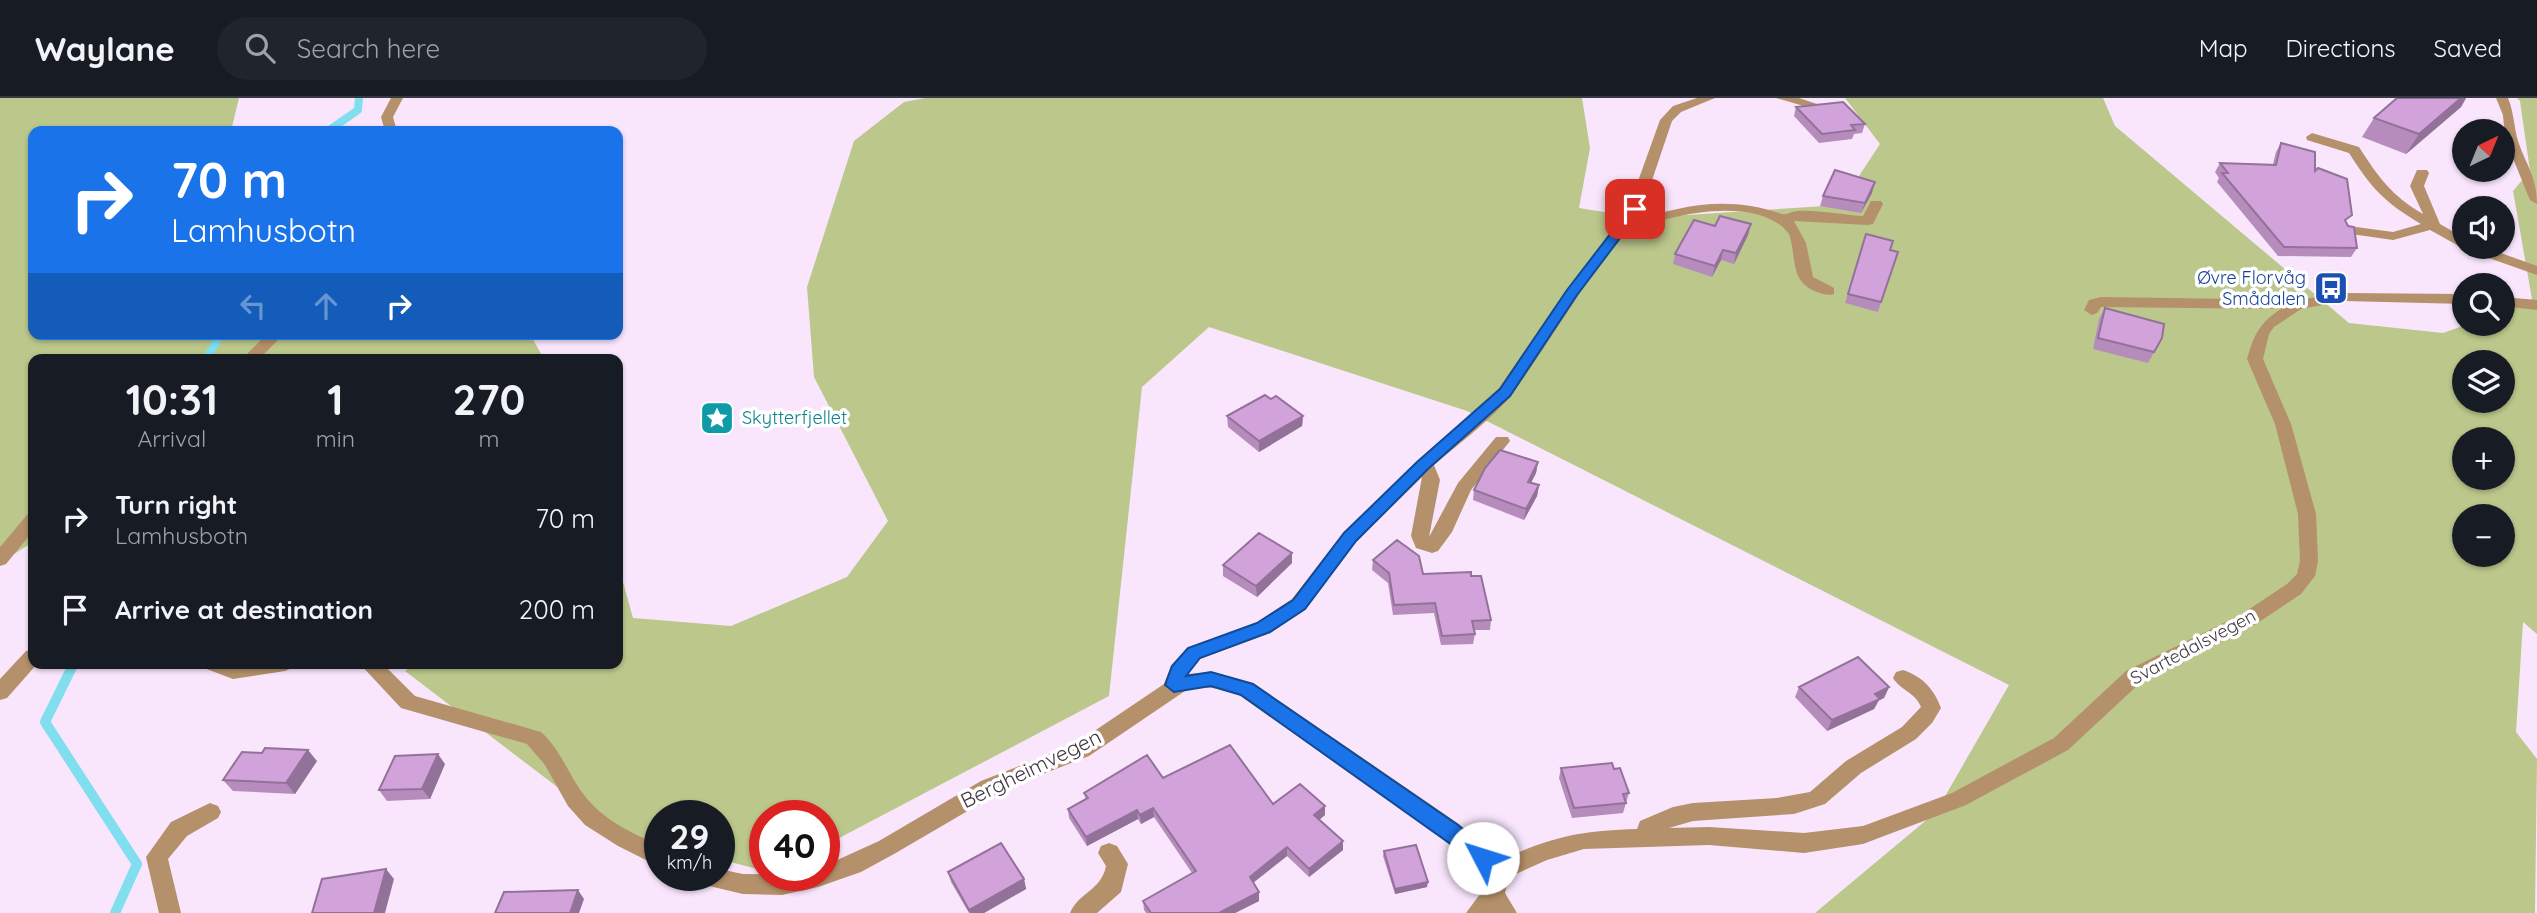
<!DOCTYPE html>
<meta charset="utf-8">
<style>
:root{--surface:#171b24;--page:#20242c;--text:#f1f3f6;--muted:#9ea1a6;--line:#363941}
body{margin:0;font-family:Quicksand,sans-serif;background:var(--page);color:var(--text);height:100vh;display:flex;flex-direction:column;font-size:26px;white-space:nowrap}
*{box-sizing:border-box;margin:0}
p{font-size:23px;color:var(--muted)}
.icon{flex:none;width:38px;height:38px;fill:none;stroke:currentColor;stroke-width:2;stroke-linecap:round;stroke-linejoin:round}
.map{position:relative;flex:1;overflow:hidden}
.sheet{position:absolute;left:28px;top:256px;width:595px;height:315px;display:flex;flex-direction:column;background:var(--surface);border-radius:14px;box-shadow:0 2px 5px #0004}
.sheet>*{flex:none}
.banner{position:absolute;left:28px;top:28px;width:595px;height:214px;border-radius:14px;box-shadow:0 2px 5px #0004;background:#1a73e8;color:#fff;overflow:hidden}
.needle{width:46px;rotate:43deg}
.tools{position:absolute;left:2452px;top:21px;display:grid;gap:14px}
.tools a{display:grid;place-items:center;width:63px;height:63px;border-radius:50%;background:var(--surface);box-shadow:0 2px 5px #0004;font-size:35px}
.speed{position:absolute;left:644px;top:702px;display:flex;gap:14px;font-size:35px;font-weight:700;text-align:center}
.speed>*{display:grid;place-content:center;width:91px;height:91px;border-radius:50%;background:var(--surface);box-shadow:0 2px 5px #0004;line-height:1}
.speed small{font-size:18px;font-weight:400}
.speed .limit{border:10px solid #d22;background:#fff;color:#111}
.pin{position:absolute;display:grid;place-items:center;width:60px;height:60px;color:#fff;margin:-30px;border-radius:14px;box-shadow:0 4px 10px #0006}
.me{position:absolute;width:77px;margin:-38px;rotate:310deg;stroke-linejoin:round;filter:drop-shadow(0 0 5px #0008)}
.turn{display:flex;align-items:center;gap:24px;height:147px;padding:0 28px;font-size:32px}
.turn .icon{width:91px;height:91px;stroke-width:2.5}
.turn b{display:block;font-size:49px;line-height:60px}
.lanes{display:flex;align-items:center;height:66px;padding:0 28px;background:#0003;justify-content:center;gap:35px;direction:ltr}
.lanes .off{opacity:.35}
.eta{display:flex;justify-content:space-evenly;align-items:center;height:119px;text-align:center}
.eta b{font-size:42px;font-weight:800;line-height:49px}
ul{padding:0;list-style:none}
li{display:flex;align-items:center;gap:21px;height:91px;padding:0 28px}
li div{flex:1}
li b{display:block;font-size:26px}
li em{font-style:normal}
header{display:flex;align-items:center;gap:42px;box-sizing:border-box;height:98px;padding:0 35px;background:var(--surface);border-bottom:2px solid var(--line)}
header strong{font-size:33px}
nav{display:flex;gap:38px;margin-inline-start:auto;font-size:24px}
.search{width:490px;height:63px;background:var(--page);display:flex;align-items:center;gap:18px;box-sizing:border-box;padding:0 24px;border-radius:38px;color:var(--muted);font-size:26px}
.map>svg:first-child{display:block}
.green{fill:#bbc78b;fill-rule:evenodd}
.lines{fill:none;stroke-linecap:round;stroke-linejoin:round}
.stream-far1{stroke:#80deef;stroke-width:8}
.stream{stroke:#80deef;stroke-width:10}
.minor{fill:#b4916a;fill-rule:evenodd}
.wall{fill:#b58cbc}
.shaded-wall{fill:#937299}
.building{fill:#d2a3db;stroke:#937299;stroke-width:2}
.route{fill:#1a73e8;stroke:#114b97;stroke-width:2}
.labels{text-anchor:middle;stroke-width:7;stroke-linejoin:round;paint-order:stroke}
.transit-label{font-size:18px;fill:#164399;stroke:#fff;text-anchor:end}
.culture-label{font-size:18px;fill:#0d838f;stroke:#fff;text-anchor:start}
.street-label{font-size:18px;fill:#3e3540;stroke:#fff}
.near-street-label{font-size:21px;fill:#3e3540;stroke:#fff}
</style>
<header>
<strong>Waylane</strong>
<div class="search"><svg class="icon" aria-label="search" viewBox="0 0 24 24"><circle cx="10" cy="10" r="6"/><path d="M15 15l6 6"/></svg>Search here</div>
<nav><a>Map</a><a>Directions</a><a>Saved</a></nav>
</header>
<div class="map">
<svg width="2537" height="815" viewBox="0 0 2537 815">
<rect width="100%" height="100%" fill="#f9e6fd"/>
<path class="green" d="M0,0H239L231,33H33V236H530L544,261H33V444L0,465Z
M925,0H1582L1590,50L1579,110L1641,120L1840,107L1880,46L1845,0H2103L2115,28L2349,225L2443,235L2468,226H2502L2503,212L2532,201L2513,93L2530,73L2520,3L2517,0H2537V536L2523,524L2516,634L2537,661L2535,815H1815L1936,714L2009,587L1467,313L1209,229L1142,289L1109,598L824,748V718H765V773L719,761V718H660V746L619,736L405,573L416,565H618V466L633,520L731,528L847,479L888,423L814,279L807,189L854,43L904,4ZM2464,264H2502V303H2464ZM2464,341H2502V380H2464ZM2464,418H2502V457H2464Z"/>
<g class="lines">
<path class="stream-far1" d="M328,33L358,12L359,0
M206,261L221,236"/>
<path class="stream" d="M74,565L45,624L137,766L115,815"/>
<path class="minor" d="M391,0H403L393,19L397,33H385L381,19Z
M1697,0H1715L1681,14L1672,23L1642,112L1633,124C1685,106 1729,98 1782,116C1787,117 1792,113 1798,113C1819,112 1842,117 1863,118L1871,103H1881L1883,106L1873,126L1868,127L1794,123L1806,145L1813,179L1834,190V196C1827,198 1824,196 1817,194C1789,184 1797,159 1789,136C1759,95 1661,116 1624,138C1615,144 1607,159 1600,167C1569,209 1543,253 1513,295C1495,319 1457,347 1434,367L1440,382L1429,439L1458,385L1496,339H1508L1510,343L1471,392L1452,434L1438,453L1432,455L1416,450L1411,438L1422,379L1356,444L1306,511L1270,535L1201,560L1187,576L1213,574L1253,585L1459,726L1501,762C1554,738 1580,733 1637,731L1640,723L1673,709L1693,705L1777,700L1810,694L1846,663L1902,629L1921,609C1915,594 1900,592 1893,580L1896,574L1903,572C1923,579 1934,591 1941,610L1932,625L1916,641L1861,675L1825,706L1794,716L1693,723L1669,730L1709,729L1804,735L1863,728L1952,695L2054,640L2126,573L2242,516L2287,486L2297,476L2300,463L2298,416L2275,326L2247,261C2254,237 2259,225 2281,211L2101,209L2097,215L2092,217L2084,212L2089,202L2101,199L2297,202L2345,195L2464,196V206L2345,203L2301,211L2274,229L2269,236L2263,261L2291,326L2316,416L2318,463L2315,478L2301,496L2256,526L2140,585L2068,652L1966,707L1863,746L1804,755L1709,747L1584,751L1547,762L1509,779L1505,795L1517,815H1466L1483,792L1487,776L1443,740L1239,597L1213,590L1200,589L1185,593L1089,658L1007,690L894,756L861,774L818,789L782,797L743,796L692,784L689,777H719V771L743,776L824,777V768L879,743L981,683L1075,646L1164,586L1171,568L1187,550L1256,525L1292,501L1344,434L1499,290L1567,192L1628,111L1660,22L1673,8Z
M1776,0H1799L1820,7L1814,11Z
M2496,0H2508C2514,15 2514,29 2518,43C2526,67 2537,79 2537,106L2530,102L2505,41L2503,17Z
M2312,35L2359,49C2379,80 2391,97 2423,116L2410,88L2417,72H2427L2429,75L2424,88L2440,126L2464,140V149H2484L2537,168V177L2466,152L2430,132L2393,142L2344,135L2342,132L2349,128L2393,134L2421,126C2384,104 2372,91 2349,55L2307,42L2306,39Z
M2502,199L2537,202V212L2502,208Z
M267,236H284L259,261H242Z
M33,415V433L6,466L0,468V449L27,417Z
M33,550V565H38L7,600L0,602V581L26,553Z
M201,565H295L292,570L285,573L233,581L204,570Z
M359,565H382L415,598L541,634C561,652 568,676 584,697C603,722 632,735 660,748V769L618,748L585,727L568,708L545,667L527,646L401,610Z
M210,705L218,708L221,714L218,720L187,738L168,761L181,815H159L146,759L171,724Z
M1109,745L1117,748L1128,766L1121,794L1097,815H1070C1079,794 1101,793 1106,768L1098,755L1101,748Z"/>
</g>
<path class="wall" d="M2397,0H2466L2461,9L2406,56L2362,39L2374,20Z
M1796,9L1865,26L1862,35L1854,36L1852,41L1819,45L1794,18Z
M2281,45L2315,73L2347,126L2357,150L2351,159L2278,158L2217,84L2219,80L2215,74L2220,65L2273,66L2276,54Z
M1872,95L1861,115L1820,108L1823,98Z
M1866,136L1890,152L1881,204L1878,214L1845,205Z
M1748,137L1734,166L1721,162L1712,179L1673,166L1675,156Z
M2105,210L2162,240L2148,265L2093,251L2099,221Z
M1227,318H1303L1302,328L1259,354L1228,329Z
M1538,364L1536,375L1531,385L1539,387L1537,398L1524,422L1473,402L1474,392Z
M1292,455V465L1257,499L1223,478V467Z
M1373,462L1423,476L1471,478L1491,522L1490,532H1474L1475,536L1473,546L1441,547L1434,515L1393,517L1388,485L1372,472Z
M1799,589H1889L1884,600L1879,602L1874,611L1827,633L1795,599Z
M317,663L295,696L233,693L223,682Z
M445,666L430,701L387,703L379,692Z
M1561,670L1614,671L1629,695L1623,715L1572,720L1559,680Z
M1163,680L1325,717L1319,722L1343,752L1309,779L1287,758L1253,785L1259,794V803L1235,815H1146L1144,812L1143,803L1192,775L1154,719L1141,726L1138,721L1087,748L1069,720L1068,711L1086,702L1084,695Z
M1384,753L1427,789L1395,796L1383,758Z
M948,774L1024,781L1026,791L984,815H969L951,784Z"/>
<path class="shaded-wall" d="M2461,0H2466L2461,9L2406,56L2419,36Z
M1875,84L1872,95L1861,115L1865,105Z
M1751,126L1748,137L1734,166L1736,155Z
M1723,152L1721,162L1712,179L1715,168Z
M1303,318L1302,328L1259,354V343Z
M1538,364L1536,375L1526,394L1528,384Z
M1539,387L1537,398L1524,422L1526,411Z
M1292,455V465L1257,499L1256,488Z
M1889,589L1884,600L1879,602L1874,611L1827,633L1832,622L1875,596Z
M308,652L317,663L295,696L286,685Z
M438,656L445,666L430,701L422,691Z
M1325,708V717L1314,726V717Z
M1153,710L1154,719L1141,726L1140,717Z
M1137,712L1138,721L1087,748L1086,739Z
M1343,743V752L1309,779V771Z
M1287,749V758L1250,787V779Z
M386,771L394,781L385,815H374Z
M1024,781L1026,791L984,815H970L969,812Z
M1428,784L1427,789L1395,796V791Z
M578,792L584,801L579,815H570Z
M1259,794V803L1235,815H1219Z"/>
<path class="building" d="M2397,0H2461L2419,36L2374,20Z
M1843,4L1865,26L1851,27L1855,32L1822,36L1796,9Z
M2281,45L2315,54V73L2318,70L2347,81L2352,117L2345,122L2348,128L2354,129L2357,150L2284,149L2222,75H2228L2220,65L2276,67Z
M1835,72L1875,84L1865,105L1823,98Z
M1720,118L1751,126L1736,155L1723,152L1715,168L1675,156L1694,122L1715,128Z
M1866,136L1893,143L1890,152L1898,154L1881,204L1848,196Z
M2105,210L2164,226L2162,240L2154,254L2098,240Z
M1265,297L1271,301L1276,298L1303,318L1259,343L1227,318Z
M1500,352L1538,364L1528,384L1539,387L1526,411L1474,392L1485,370Z
M1259,435L1292,455L1256,488L1223,467Z
M1397,442L1419,458L1423,476L1471,474V478H1481L1491,522L1472,523L1475,536L1442,538L1435,505L1394,507L1389,475L1373,462Z
M1858,559L1889,589L1875,596L1880,601L1832,622L1799,589Z
M1230,647L1273,706L1300,686L1325,708L1314,717L1343,743L1309,771L1287,749L1250,779L1259,794L1219,815H1151L1143,803L1196,773L1153,710L1140,717L1137,712L1086,739L1068,711L1088,700L1084,695L1147,657L1163,680Z
M265,650L308,652L286,685L223,682L242,654L262,655Z
M438,656L422,691L379,692L395,658Z
M1612,665L1614,671L1620,670L1629,695L1623,696L1626,705L1574,710L1561,670Z
M1001,745L1024,781L969,812L948,774Z
M1416,747L1428,784L1395,791L1384,753Z
M386,771L374,815H312L322,781Z
M578,792L570,815H495L504,794Z"/>
<path class="route" d="M1631,109L1642,111L1577,197L1510,298L1428,371L1356,443L1305,511L1270,534L1200,560L1186,578L1211,574L1253,586L1458,727L1490,754L1493,760L1490,766L1483,769L1241,597L1211,588L1174,594L1165,587L1172,568L1188,550L1257,525L1293,502L1344,435L1417,364L1500,291L1567,192Z"/>
<defs>
<g id="bus-square" transform="scale(1.75)"><rect x="-9" y="-9" width="18" height="18" rx="4" fill="#1a4fb4" stroke="#fff"/><path d="M-5-6H5V4H4V6H2V4H-2V6H-4V4H-5ZM-3.5-4V0h7V-4ZM-3.5 1.2v1.5H-2V1.2ZM2 1.2v1.5H3.5V1.2Z" fill="#fff"/></g>
<g id="sight-square" transform="scale(1.75)"><rect x="-9" y="-9" width="18" height="18" rx="4" fill="#0f9aa8" stroke="#fff"/><path d="M0-6L1.8-2.2L6-1.7L2.9 1.2L3.7 5.4L0 3.3L-3.7 5.4L-2.9 1.2L-6-1.7L-1.8-2.2Z" fill="#fff"/></g>
</defs>
<g fill-rule="evenodd">
<use href="#bus-square" x="2331" y="190"/>
<use href="#sight-square" x="717" y="320"/>
</g>
<g class="labels">
<g class="transit-label">
<text x="2306" y="186">Øvre Florvåg<tspan x="2306" dy="21">Smådalen</tspan></text>
</g>
<g class="culture-label">
<text x="742" y="326">Skytterfjellet</text>
</g>
<g class="street-label">
<text transform="translate(2193 549) rotate(-28)" y="6">Svartedalsvegen</text>
</g>
<g class="near-street-label">
<text transform="translate(1031 671) rotate(-26)" y="7">Bergheimvegen</text>
</g>
</g>
</svg>
<div class="tools">
<a><svg class="needle" viewBox="-14 -14 28 28"><path d="M0-13l5 13h-10z" fill="#e53935"/><path d="M0 13l5-13h-10z" fill="#9ea1a6"/></svg></a>
<a><svg class="icon" aria-label="sound" viewBox="0 0 24 24"><path d="M4 9h4l5-4v14l-5-4H4zM17 9q2 3 0 6"/></svg></a>
<a><svg class="icon" aria-label="search" viewBox="0 0 24 24"><circle cx="10" cy="10" r="6"/><path d="M15 15l6 6"/></svg></a>
<a><svg class="icon" aria-label="layers" viewBox="0 0 24 24"><path d="M12 4l9 5-9 5-9-5zM3 14l9 5 9-5"/></svg></a>
<a>+</a>
<a>−</a>
</div>
<div class="speed"><div>29<small>km/h</small></div><div class="limit">40</div></div>
<div class="pin" style="left:1635px;top:111px;background:#d93025"><svg class="icon" aria-label="arrive" viewBox="0 0 24 24"><path d="M6 21V4h12l-3 4 3 4H6"/></svg></div>
<svg class="me" style="left:1483px;top:760px" viewBox="-20 -20 40 40"><circle r="19" fill="#fff"/><path d="M0-13L10 11 0 6-10 11z" fill="#1a73e8"/></svg>
<div class="banner">
<div class="turn"><svg class="icon" aria-label="right" viewBox="0 0 24 24"><path d="M7 20v-9h11M14 6l5 5-5 5"/></svg><div><b>70 m</b>Lamhusbotn</div></div>
<div class="lanes"><svg class="icon off" aria-label="left" viewBox="0 0 24 24"><path d="M17 20v-9H6M10 6l-5 5 5 5"/></svg><svg class="icon off" aria-label="ahead" viewBox="0 0 24 24"><path d="M12 20V5M6 11l6-6 6 6"/></svg><svg class="icon" aria-label="right" viewBox="0 0 24 24"><path d="M7 20v-9h11M14 6l5 5-5 5"/></svg></div>
</div>
<section class="sheet">
<div class="eta">
<div><b>10:31</b><p>Arrival</p></div>
<div><b>1</b><p>min</p></div>
<div><b>270</b><p>m</p></div>
</div>
<ul>
<li><svg class="icon" aria-label="right" viewBox="0 0 24 24"><path d="M7 20v-9h11M14 6l5 5-5 5"/></svg><div><b>Turn right</b><p>Lamhusbotn</p></div><em>70 m</em></li>
<li><svg class="icon" aria-label="arrive" viewBox="0 0 24 24"><path d="M6 21V4h12l-3 4 3 4H6"/></svg><div><b>Arrive at destination</b></div><em>200 m</em></li>
</ul>
</section>
</div>
